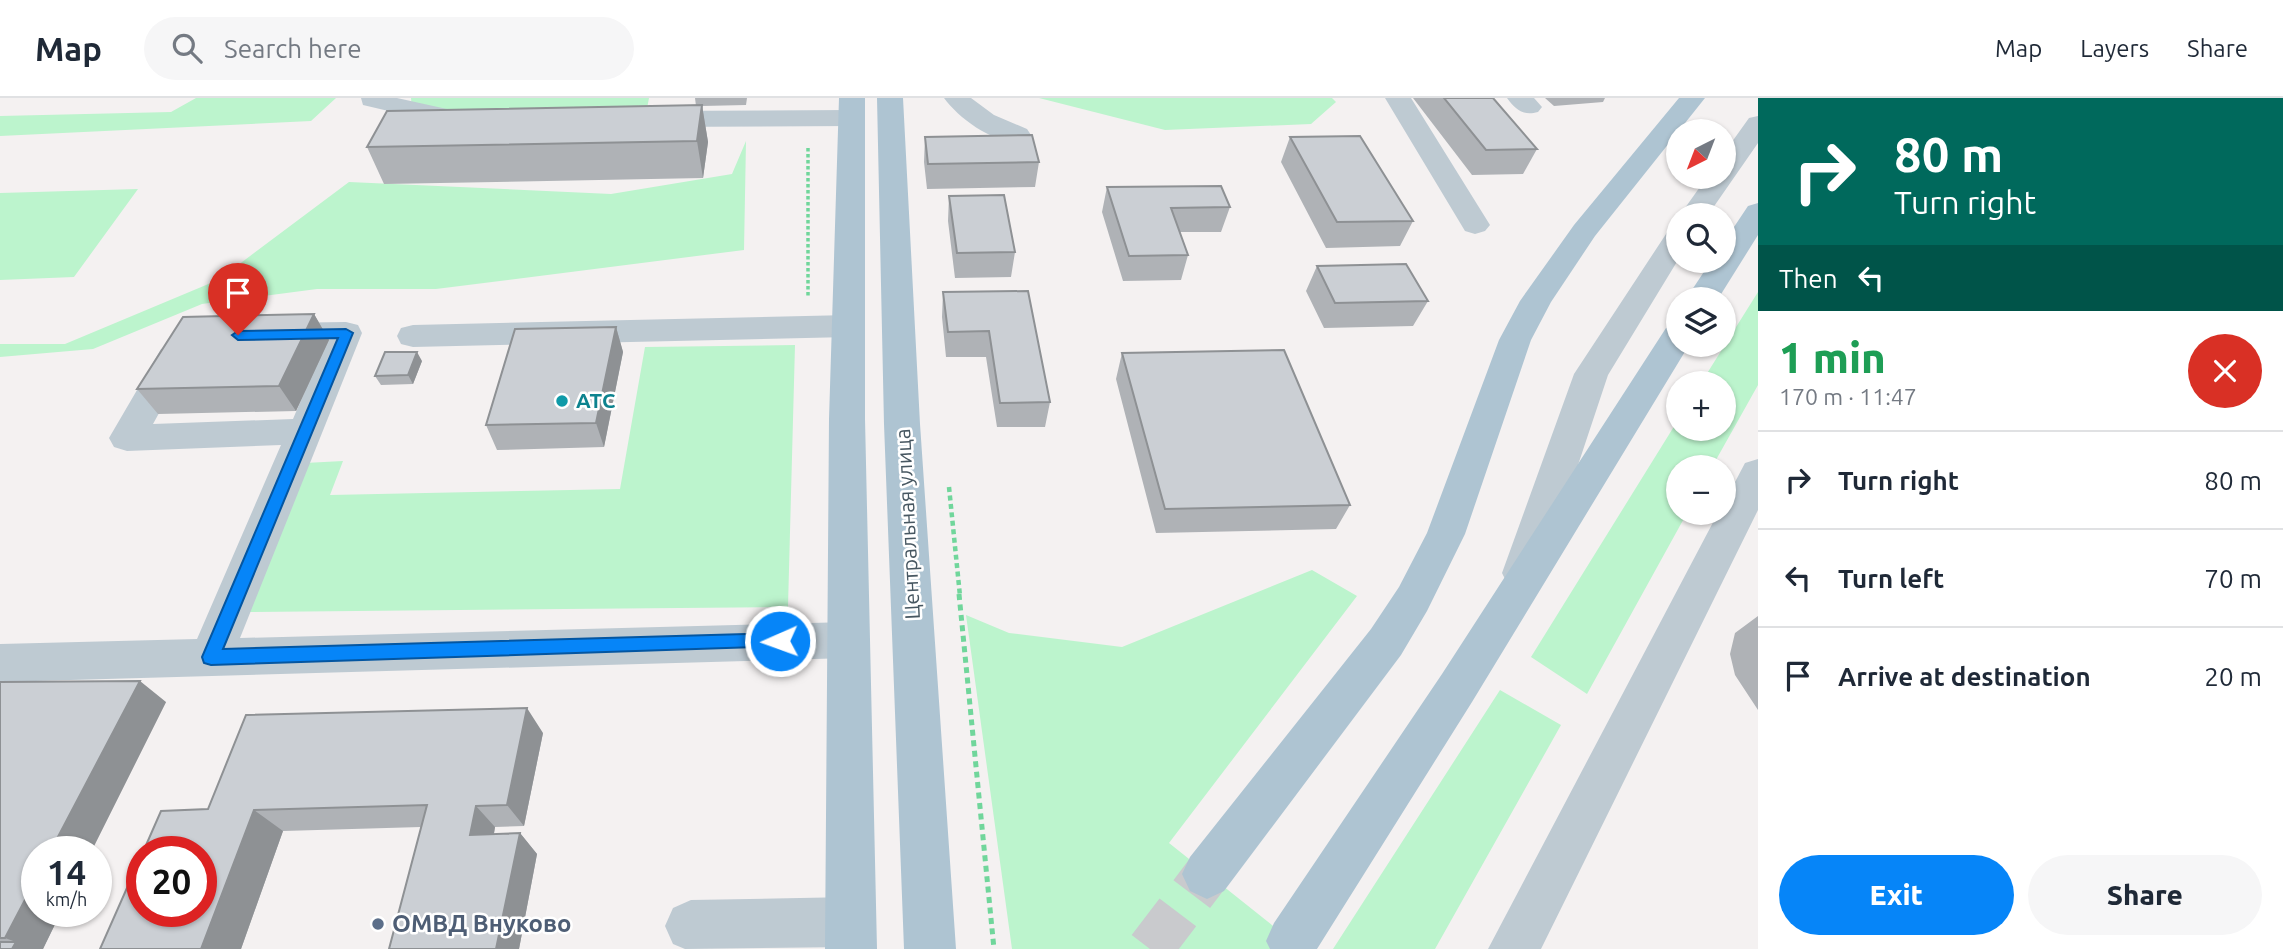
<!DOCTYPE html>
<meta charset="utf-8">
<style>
:root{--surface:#fff;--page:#f6f6f7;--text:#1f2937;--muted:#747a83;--line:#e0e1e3;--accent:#0685f8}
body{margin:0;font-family:Ubuntu,sans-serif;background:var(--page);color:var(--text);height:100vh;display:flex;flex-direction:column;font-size:26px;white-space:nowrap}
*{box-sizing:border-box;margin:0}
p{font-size:23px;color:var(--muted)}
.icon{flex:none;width:38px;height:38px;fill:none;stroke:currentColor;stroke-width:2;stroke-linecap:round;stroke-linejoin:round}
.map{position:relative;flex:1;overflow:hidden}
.details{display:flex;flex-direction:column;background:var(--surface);width:525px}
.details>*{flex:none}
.hud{background:#00695c;color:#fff;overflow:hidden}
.needle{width:46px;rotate:222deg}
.fabs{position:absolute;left:1666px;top:21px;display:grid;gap:14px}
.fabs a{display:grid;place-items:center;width:70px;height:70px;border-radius:50%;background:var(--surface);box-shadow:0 2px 5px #0004;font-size:35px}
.speed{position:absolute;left:21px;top:738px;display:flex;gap:14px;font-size:35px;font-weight:700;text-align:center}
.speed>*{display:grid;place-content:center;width:91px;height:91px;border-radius:50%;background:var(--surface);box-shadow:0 2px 5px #0004;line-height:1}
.speed small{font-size:18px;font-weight:400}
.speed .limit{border:10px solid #d22;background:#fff;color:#111}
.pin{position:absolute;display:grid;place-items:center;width:60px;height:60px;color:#fff;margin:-72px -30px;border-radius:50% 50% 50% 0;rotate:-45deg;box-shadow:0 0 7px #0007}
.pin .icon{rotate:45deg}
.me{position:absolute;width:77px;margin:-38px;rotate:268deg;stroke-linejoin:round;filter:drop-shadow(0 0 5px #0008)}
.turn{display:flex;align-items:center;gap:24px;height:147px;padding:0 21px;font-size:32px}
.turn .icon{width:91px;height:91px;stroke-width:2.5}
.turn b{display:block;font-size:49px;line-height:60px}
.then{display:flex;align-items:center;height:66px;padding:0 21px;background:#0003;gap:14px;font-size:26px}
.round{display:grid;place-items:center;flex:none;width:74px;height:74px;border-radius:37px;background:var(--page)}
.summary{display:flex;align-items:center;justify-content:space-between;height:119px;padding:0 21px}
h1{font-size:42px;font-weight:800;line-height:52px;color:#1e9e55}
.primary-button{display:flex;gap:14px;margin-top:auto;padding:14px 21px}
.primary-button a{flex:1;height:80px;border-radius:42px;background:var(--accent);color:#fff;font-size:28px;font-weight:800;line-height:80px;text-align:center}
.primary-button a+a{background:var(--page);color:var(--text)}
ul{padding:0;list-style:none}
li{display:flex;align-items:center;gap:21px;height:98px;padding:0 21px;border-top:2px solid var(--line)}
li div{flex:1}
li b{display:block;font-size:26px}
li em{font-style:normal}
header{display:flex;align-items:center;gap:42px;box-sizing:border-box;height:98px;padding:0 35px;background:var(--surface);border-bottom:2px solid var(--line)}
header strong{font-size:33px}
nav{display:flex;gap:38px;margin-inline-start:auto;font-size:24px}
.search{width:490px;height:63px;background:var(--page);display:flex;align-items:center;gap:18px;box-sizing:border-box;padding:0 24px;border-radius:38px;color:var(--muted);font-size:26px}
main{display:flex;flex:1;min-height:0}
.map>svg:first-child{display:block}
.green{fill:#bcf4cd}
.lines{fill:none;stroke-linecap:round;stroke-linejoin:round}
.major-tunnel{stroke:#c9cacd;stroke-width:46;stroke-dasharray:46 23;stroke-linecap:butt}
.path-far2{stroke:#70d69b;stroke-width:3.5;stroke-dasharray:3.5 2.5;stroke-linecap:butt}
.path-far1{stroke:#70d69b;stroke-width:4.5;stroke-dasharray:5 3.5;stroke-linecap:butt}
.path{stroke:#70d69b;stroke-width:5;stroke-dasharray:6 4.5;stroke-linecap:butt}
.minor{fill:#becad2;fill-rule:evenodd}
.major{fill:#aec4d2;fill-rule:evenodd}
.wall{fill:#afb2b6}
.shaded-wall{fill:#8e9194}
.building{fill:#cbcfd4;stroke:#8e9194;stroke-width:2}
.route{fill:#0685f8;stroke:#0456a1;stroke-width:2}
.culture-dot{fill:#0f9aa8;stroke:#fff;stroke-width:2.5}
.service-dot{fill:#5c6f8a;stroke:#fff;stroke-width:2.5}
.labels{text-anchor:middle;stroke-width:5;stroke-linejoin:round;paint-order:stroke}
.culture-label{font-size:21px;font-weight:bold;fill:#0d838f;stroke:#fff;text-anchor:start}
.street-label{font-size:21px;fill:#475761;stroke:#fff}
.near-service-label{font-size:24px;font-weight:bold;fill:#4e5e75;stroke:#fff;text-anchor:start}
</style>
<header>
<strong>Map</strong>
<div class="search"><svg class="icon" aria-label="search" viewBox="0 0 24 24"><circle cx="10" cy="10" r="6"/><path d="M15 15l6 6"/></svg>Search here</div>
<nav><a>Map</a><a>Layers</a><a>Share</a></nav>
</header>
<main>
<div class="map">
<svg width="1758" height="851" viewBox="0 0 1758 851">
<rect width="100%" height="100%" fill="#f4f1f1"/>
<path class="green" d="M196,0H336L311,23L0,38V18L171,14Z
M411,0H649L645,21L412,12Z
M1039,0H1332L1336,4L1311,26L1165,32Z
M746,43L744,152L436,191H317L202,206L93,251L0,259V246H65L218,182L349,84L611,96L732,76Z
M138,91L74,179L0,182V95Z
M1758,194V287L1712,369H1678V415H1687L1587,596L1531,559L1678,322V331H1724V285H1701Z
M795,247L788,509L245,514L305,365L343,363L330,397L620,391L645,249Z
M1312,472L1357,498L1169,745L1302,851H1012L966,517L1009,535L1122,549Z
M1500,592L1561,627L1435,851H1333Z"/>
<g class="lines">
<path class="major-tunnel" d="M1150,851L1207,776"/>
<path class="path-far2" d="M808,50V199"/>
<path class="path-far1" d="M949,389L960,498"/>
<path class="path" d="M959,496L994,851"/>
<path class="minor" d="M361,0H397L474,17L478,23L474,29L465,31L363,7Z
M944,0H971L994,17L1027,31L1031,37L1027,43C999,50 960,22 944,0Z
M1385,0H1411L1490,127L1485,133L1475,136L1465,133Z
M1507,0H1534L1542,9L1538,14C1523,18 1516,12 1507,0Z
M852,12L861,15L865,20L861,25L852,28L651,29L642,26L638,21L642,16L651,13Z
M1758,18V45L1708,117H1680L1707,79H1724V55L1749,20Z
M1678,130V162L1608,277L1542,475L1536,487L1522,491L1508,487L1502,475L1574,276L1668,133Z
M849,217L860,220L865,228L860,236L849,239L413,249L401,246L397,238L401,230L413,227Z
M346,224L358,227L362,235L240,540L849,524L864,529L870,542L864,555L849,560L0,584V546L197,541L281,347L127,353L114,349L109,340L161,251L173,248L185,251L190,259L153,326L293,321L325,246L273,247L261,244L257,236L261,228L273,225Z
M1758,361V412L1541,851H1488L1718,415H1724V405L1745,365Z
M851,799L869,806L876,824L869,842L851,849L685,851L673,846L665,828L673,810L691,802Z"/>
<path class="major" d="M839,0H865V321L877,851H825L829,321Z
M877,0H903L920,326L956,851H904L884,326Z
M1679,0H1705L1595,138L1551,204L1531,242L1465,436L1427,513L1401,557L1224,793L1207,801L1190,793L1182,776L1190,759L1371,531L1399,489L1427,435L1499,242L1520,203L1574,127Z
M1758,105V137L1718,201H1686L1711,163H1724V144L1748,108Z
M1678,227V247H1689L1472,604L1317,851H1270L1266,843L1274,825L1442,576L1666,230Z"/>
</g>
<path class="wall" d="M695,0H747L746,7L702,8L708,44L703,80L384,86L367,49L696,8Z
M1413,0H1493L1537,51L1523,76L1472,77Z
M1545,0H1605L1603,4L1554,8Z
M925,39L1039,64L1035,89L927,91L924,64Z
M1290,39L1413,123L1400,148L1326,150L1281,64Z
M1107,89L1230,109L1221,134H1180L1188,157L1181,182L1123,183L1102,114Z
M949,98L1015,154L1011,179L955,180L948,123Z
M1317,168L1428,203L1413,228L1324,230L1306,193Z
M1028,193L1050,304L1045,329H997L986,259H946L942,219L943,194Z
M314,216L329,242L296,313L158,316L137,291Z
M616,229L623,254L604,349L497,352L486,327Z
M1122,255L1350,407L1336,431L1156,435L1116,281Z
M422,263L413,286L381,287L375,278Z
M1758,518V612L1735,577L1730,556L1735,535Z
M0,584L166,604L91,754H37L61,814L43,851H0Z
M543,635L524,728L495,729L494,736L520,735L537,756L519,851H389L421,729L283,733L241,851H100L208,711Z"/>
<path class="shaded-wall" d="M702,7L708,44L703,80L697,43Z
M314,216L329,242L296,313L279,288Z
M616,229L623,254L604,349L596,325Z
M417,254L422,263L413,286L408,277Z
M140,583L166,604L91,754H50Z
M527,610L543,635L524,728L507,707Z
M476,708L495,729L490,758L470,737Z
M254,712L283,733L241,851H201Z
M520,735L537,756L519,851H496Z
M37,779V814H61L43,851H12L16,844L5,840Z"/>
<path class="building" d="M1444,0H1493L1537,51L1486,52Z
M702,7L697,43L367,49L387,13Z
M1032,37L1039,64L928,66L925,39Z
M1360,38L1413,123L1337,124L1290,39Z
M1221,88L1230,109L1171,110L1188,157L1129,158L1107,89Z
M1004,97L1015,154L957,155L949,98Z
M1406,166L1428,203L1335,205L1317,168Z
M1028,193L1050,304L1000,305L989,233L948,234L943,194Z
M314,216L279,288L137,291L183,219Z
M616,229L596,325L486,327L515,231Z
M1284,252L1350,407L1165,411L1122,255Z
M385,254H417L408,277L375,278Z
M140,583L50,754H37V779L5,840H0V584Z
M527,610L507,707L476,708L470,737L520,735L496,851H389L427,707L254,712L201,851H100L142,756V814H201V754H143L161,713L208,711L246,617Z
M0,844H16L12,851H0Z"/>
<path class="route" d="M346,231L353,235L223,551L780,535L787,537L789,543L787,548L211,567L204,565L202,559L338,240L238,242L232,237L238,233Z"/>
<circle class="culture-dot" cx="562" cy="303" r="7"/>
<circle class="service-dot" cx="378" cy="826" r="7"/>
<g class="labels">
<g class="culture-label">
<text x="576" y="310">АТС</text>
</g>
<g class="street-label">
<text transform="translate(908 426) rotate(-93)" y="7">Центральная улица</text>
</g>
<g class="near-service-label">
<text x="392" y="834">ОМВД Внуково</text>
</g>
</g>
</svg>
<div class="fabs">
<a><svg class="needle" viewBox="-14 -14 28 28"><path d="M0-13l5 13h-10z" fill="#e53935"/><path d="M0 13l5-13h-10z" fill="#747a83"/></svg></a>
<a><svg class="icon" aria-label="search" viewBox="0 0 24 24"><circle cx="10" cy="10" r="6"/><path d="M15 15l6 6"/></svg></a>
<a><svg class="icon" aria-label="layers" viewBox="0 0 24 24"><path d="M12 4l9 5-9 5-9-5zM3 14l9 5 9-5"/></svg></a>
<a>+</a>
<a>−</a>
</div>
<div class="speed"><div>14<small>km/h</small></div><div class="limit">20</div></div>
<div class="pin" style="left:238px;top:237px;background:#d93025"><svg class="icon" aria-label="arrive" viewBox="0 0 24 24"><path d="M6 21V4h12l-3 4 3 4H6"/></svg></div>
<svg class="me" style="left:780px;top:543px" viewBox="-20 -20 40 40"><circle r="17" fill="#0685f8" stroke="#fff" stroke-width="3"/><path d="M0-11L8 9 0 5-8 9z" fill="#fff"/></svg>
</div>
<section class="details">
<div class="hud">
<div class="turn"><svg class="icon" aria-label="right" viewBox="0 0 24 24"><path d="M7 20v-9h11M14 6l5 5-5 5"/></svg><div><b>80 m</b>Turn right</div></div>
<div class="then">Then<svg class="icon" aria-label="left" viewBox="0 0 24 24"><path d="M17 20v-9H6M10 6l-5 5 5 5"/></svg></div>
</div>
<div class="summary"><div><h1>1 min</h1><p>170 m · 11:47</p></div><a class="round" style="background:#d93025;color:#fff"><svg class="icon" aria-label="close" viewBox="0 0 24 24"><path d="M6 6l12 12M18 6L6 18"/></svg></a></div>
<ul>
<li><svg class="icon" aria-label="right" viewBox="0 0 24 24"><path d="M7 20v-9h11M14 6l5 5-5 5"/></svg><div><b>Turn right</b></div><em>80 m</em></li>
<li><svg class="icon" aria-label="left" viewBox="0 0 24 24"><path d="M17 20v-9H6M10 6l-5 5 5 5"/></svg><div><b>Turn left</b></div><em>70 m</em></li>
<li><svg class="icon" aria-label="arrive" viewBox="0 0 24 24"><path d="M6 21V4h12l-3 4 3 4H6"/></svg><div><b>Arrive at destination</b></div><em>20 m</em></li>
</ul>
<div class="primary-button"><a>Exit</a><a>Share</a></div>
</section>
</main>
